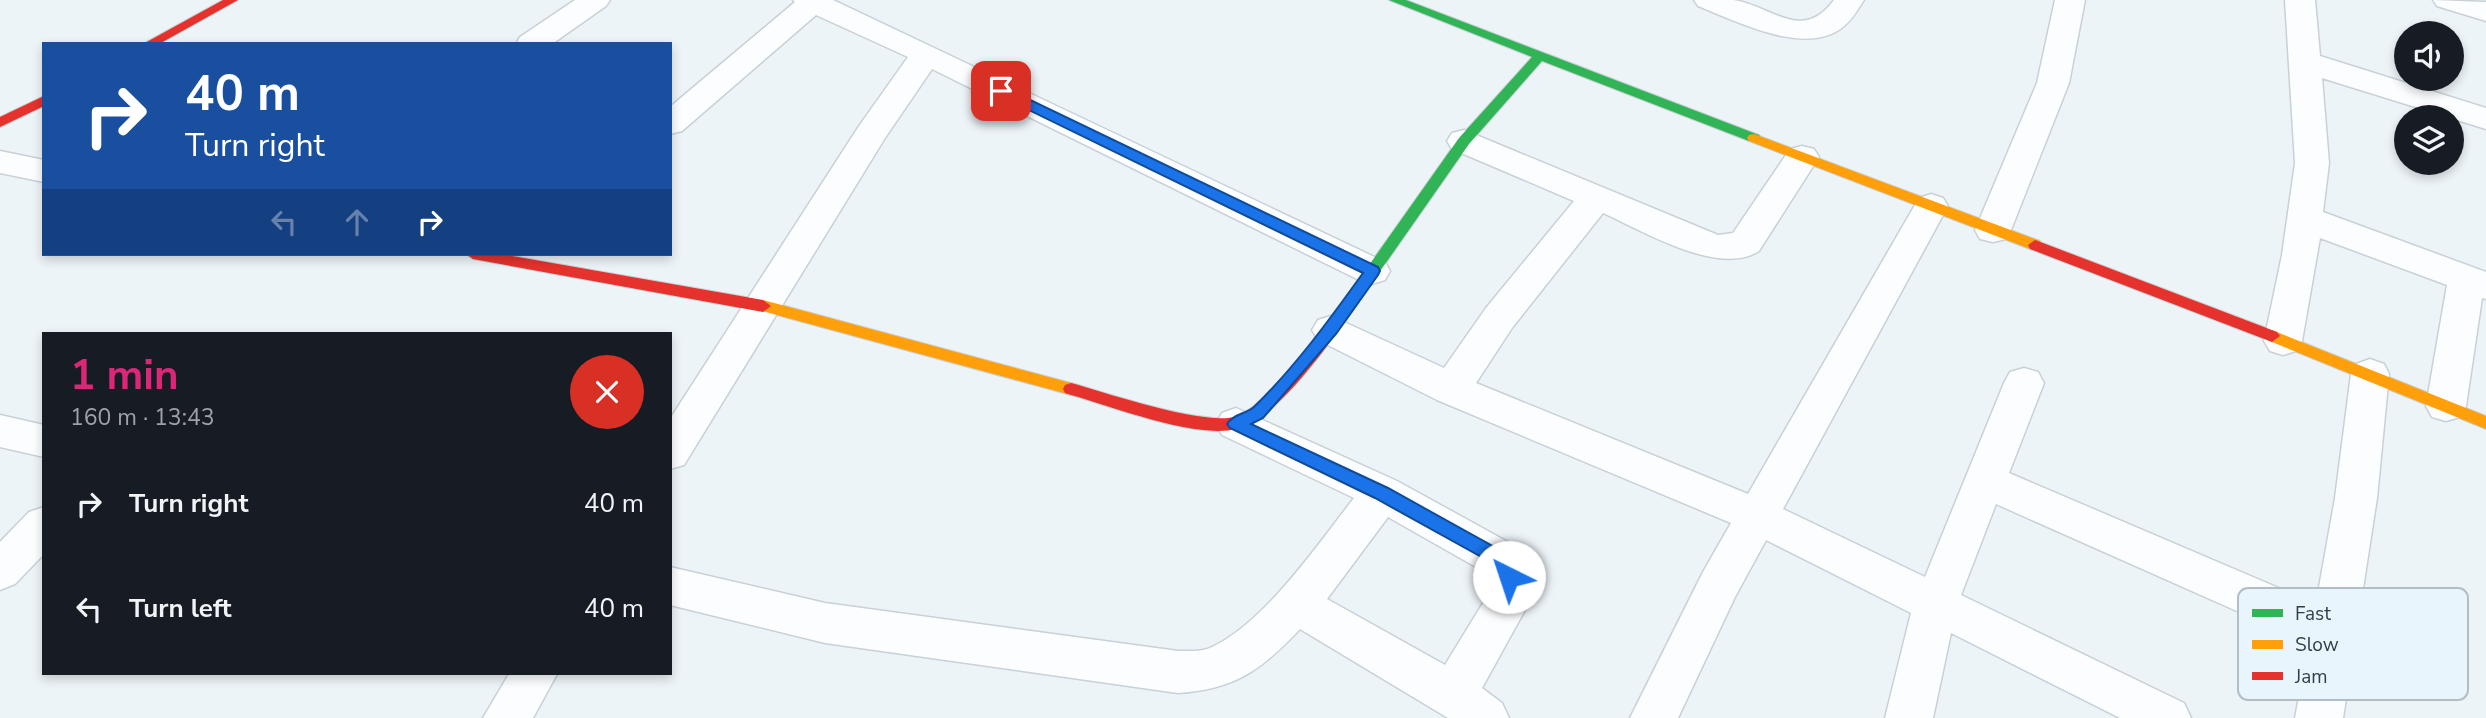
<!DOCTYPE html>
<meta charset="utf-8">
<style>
:root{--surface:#171b24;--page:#20242c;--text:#f1f3f6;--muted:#9ea1a6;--accent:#db2777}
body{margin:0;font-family:"Nunito Sans",sans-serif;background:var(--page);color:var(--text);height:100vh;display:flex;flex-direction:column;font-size:26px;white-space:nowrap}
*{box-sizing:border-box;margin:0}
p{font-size:23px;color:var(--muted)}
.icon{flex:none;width:38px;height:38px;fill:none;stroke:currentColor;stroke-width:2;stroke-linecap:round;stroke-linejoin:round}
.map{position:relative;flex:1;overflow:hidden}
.panel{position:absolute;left:42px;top:332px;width:630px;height:343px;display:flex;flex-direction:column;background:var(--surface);border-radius:0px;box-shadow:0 4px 10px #0003}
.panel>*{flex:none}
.top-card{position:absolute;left:42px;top:42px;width:630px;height:214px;border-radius:0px;box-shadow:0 4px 10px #0003;background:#1a4fa0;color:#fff;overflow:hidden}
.controls{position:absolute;left:2394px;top:21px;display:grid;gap:14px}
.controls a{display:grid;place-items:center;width:70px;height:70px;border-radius:50%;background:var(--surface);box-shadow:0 4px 10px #0003;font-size:35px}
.pin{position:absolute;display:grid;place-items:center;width:60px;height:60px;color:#fff;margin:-30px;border-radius:14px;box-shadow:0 4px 10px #0006}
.me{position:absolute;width:77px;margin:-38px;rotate:319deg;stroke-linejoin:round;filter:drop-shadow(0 0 5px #0008)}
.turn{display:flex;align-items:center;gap:24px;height:147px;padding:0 28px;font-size:32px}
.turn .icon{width:91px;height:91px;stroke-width:2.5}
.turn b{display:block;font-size:49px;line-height:60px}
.lanes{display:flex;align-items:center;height:66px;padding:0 28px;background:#0003;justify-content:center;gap:35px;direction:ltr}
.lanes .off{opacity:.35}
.round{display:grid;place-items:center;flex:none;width:74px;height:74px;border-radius:37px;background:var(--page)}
.headline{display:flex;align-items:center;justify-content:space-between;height:119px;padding:0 28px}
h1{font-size:42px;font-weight:700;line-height:52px;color:var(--accent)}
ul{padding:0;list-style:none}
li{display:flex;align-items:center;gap:21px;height:105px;padding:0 28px}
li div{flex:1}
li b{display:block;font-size:26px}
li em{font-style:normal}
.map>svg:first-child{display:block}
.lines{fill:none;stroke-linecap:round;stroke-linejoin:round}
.street-casing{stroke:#c8d1d6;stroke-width:3}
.fast-casing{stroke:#c8d1d6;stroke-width:2}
.slow-casing{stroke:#c8d1d6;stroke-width:2}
.jam-casing{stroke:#c8d1d6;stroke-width:2}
.street{fill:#fcfdfe;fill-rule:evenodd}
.fast{fill:#30b455;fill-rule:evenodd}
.slow{fill:#ff9f0a;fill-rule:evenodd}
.jam{fill:#e5322d;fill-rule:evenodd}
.route{fill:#1a73e8;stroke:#114b97;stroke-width:2}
.key{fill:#e8f5fd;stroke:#b1bec6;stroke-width:2}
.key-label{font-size:19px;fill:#313e46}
</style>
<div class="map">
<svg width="2486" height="718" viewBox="0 0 2486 718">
<rect width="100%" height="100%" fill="#edf4f8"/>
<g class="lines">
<g class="street-casing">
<path id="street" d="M575,0H610L606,6L552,44H516L520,37Z
M793,0H833L1385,262L1390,271L1385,280L1372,284L1359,280L932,69L885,138L684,465L670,469V419L859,126L908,57L816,15L682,131L670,134V107L795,2Z
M1694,0C1707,0 1721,0 1733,0C1771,5 1802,44 1834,0H1864C1858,9 1852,20 1844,26C1808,58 1736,21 1698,6Z
M2055,0H2085L2069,83L2011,230L2006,239L1993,242L1980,239L1975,230L2037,83Z
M2285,0H2315L2320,56L2486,108V129L2322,78L2329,163L2323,212L2486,272V299L2482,298L2466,406L2460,417L2446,421L2432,417L2426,406L2447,285L2320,238L2302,341L2296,351L2283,355L2270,351L2264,341L2282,255L2295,163Z
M2433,0L2486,2V21L2437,6Z
M1464,130L1718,235L1733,233L1790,149L1802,146L1814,149L1819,157L1759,251C1719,277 1643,231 1603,213L1512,328L1476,383L1748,494L1919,198L1931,194L1943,198L1948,206L1783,509L1925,577L2004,383L2010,372L2024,368L2038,372L2044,383L2009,473L2316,604L2335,498L2351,374L2356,364L2370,359L2384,364L2389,374L2377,498L2343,718H2295L2309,643L1996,504L1961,595L2184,703L2191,718H2120L1951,633L1933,718H1885L1911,613L1766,540L1735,597L1678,718H1630L1703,572L1731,523L1437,400L1318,340L1312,330L1318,320L1331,316L1444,368L1486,308L1574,201L1452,149L1447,141L1452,133Z
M0,151L44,160V182L0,173Z
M1236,408L1397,481L1506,541L1524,564L1531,577L1530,601L1482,688L1502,703L1509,718H1448L1300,629C1261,670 1236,689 1178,693L825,643L670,605V567L825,603L1178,651C1188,651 1201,652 1210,648C1264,624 1318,544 1354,498L1222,435L1216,424L1222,413ZM1388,517L1476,567L1487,582L1486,598L1445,665L1327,599Z
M0,415L44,425V457L0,447Z
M44,507V554L15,584L0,590V542L29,512Z
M509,674H557L533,718H483Z"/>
</g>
<g class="fast-casing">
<path id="fast" d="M1389,0H1406L1759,135L1761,138L1759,141H1749L1542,61L1469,144L1348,317H1338L1335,313L1338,309L1459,138L1532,57Z"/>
</g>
<g class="slow-casing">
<path id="slow" d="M1754,134L2040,241L2042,245L2035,250L2030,249L1749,141L1747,138L1749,135Z
M763,300L1071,383L1077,385L1079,389L1077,393L1071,395L758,310L755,306L758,302Z
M2272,330L2486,416V429L2267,340L2264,336L2267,332Z"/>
</g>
<g class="jam-casing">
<path id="jam" d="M223,0H238L159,44H143Z
M44,96V106L0,127V117Z
M2035,240L2277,332L2280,336L2272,342L2267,340L2030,249L2028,245Z
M466,254H501L763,300L771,306L763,312L473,259Z
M1343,307L1348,309L1351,313L1348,317C1327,347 1274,421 1237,429C1195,439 1114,407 1071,395L1065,393L1063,389L1065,385L1071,383C1107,393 1201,425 1234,417C1265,409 1318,335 1338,309Z"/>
</g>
<use href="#street" class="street"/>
<use href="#fast" class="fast"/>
<use href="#slow" class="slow"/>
<use href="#jam" class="jam"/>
</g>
<path class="route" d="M1001,86L1378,267L1380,271L1378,275L1336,334L1263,418L1251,424L1388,488L1498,549L1518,577L1515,583L1509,585L1502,583L1485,559L1375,498L1230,428L1227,424C1233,414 1246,414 1254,407C1295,367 1330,319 1363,273L996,94L994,91Z"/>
<rect x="2238" y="588" width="230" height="112" rx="10" class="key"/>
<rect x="2252" y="609" width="31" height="8" fill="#30b455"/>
<rect x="2252" y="640" width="31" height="9" fill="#ff9f0a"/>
<rect x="2252" y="672" width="31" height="8" fill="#e5322d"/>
<g class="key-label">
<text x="2295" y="620">Fast</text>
<text x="2295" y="651">Slow</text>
<text x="2295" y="683">Jam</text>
</g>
</svg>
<div class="controls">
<a><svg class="icon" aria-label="sound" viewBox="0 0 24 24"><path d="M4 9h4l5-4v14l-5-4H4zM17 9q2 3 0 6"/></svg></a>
<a><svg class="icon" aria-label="layers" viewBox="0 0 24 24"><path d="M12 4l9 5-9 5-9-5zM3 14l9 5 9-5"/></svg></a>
</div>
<div class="pin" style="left:1001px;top:91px;background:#d93025"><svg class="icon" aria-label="arrive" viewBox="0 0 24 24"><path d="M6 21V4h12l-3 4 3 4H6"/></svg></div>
<svg class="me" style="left:1509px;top:577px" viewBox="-20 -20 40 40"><circle r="19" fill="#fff"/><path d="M0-13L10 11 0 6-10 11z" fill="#1a73e8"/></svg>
<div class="top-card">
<div class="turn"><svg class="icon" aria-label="right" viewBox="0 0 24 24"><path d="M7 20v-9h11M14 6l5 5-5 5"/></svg><div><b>40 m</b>Turn right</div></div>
<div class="lanes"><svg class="icon off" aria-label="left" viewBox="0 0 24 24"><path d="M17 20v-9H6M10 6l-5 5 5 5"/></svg><svg class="icon off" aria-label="ahead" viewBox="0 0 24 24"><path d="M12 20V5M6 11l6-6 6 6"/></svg><svg class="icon" aria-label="right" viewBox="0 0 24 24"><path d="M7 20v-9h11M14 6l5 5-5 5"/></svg></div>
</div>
<section class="panel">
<div class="headline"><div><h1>1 min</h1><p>160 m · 13:43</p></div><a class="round" style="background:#d93025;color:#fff"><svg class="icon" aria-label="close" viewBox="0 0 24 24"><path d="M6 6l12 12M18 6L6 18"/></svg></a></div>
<ul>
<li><svg class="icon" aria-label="right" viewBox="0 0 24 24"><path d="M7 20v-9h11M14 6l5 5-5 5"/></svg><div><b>Turn right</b></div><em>40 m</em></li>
<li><svg class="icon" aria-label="left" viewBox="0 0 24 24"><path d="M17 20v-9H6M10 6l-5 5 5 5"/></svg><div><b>Turn left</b></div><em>40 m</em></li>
</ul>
</section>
</div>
